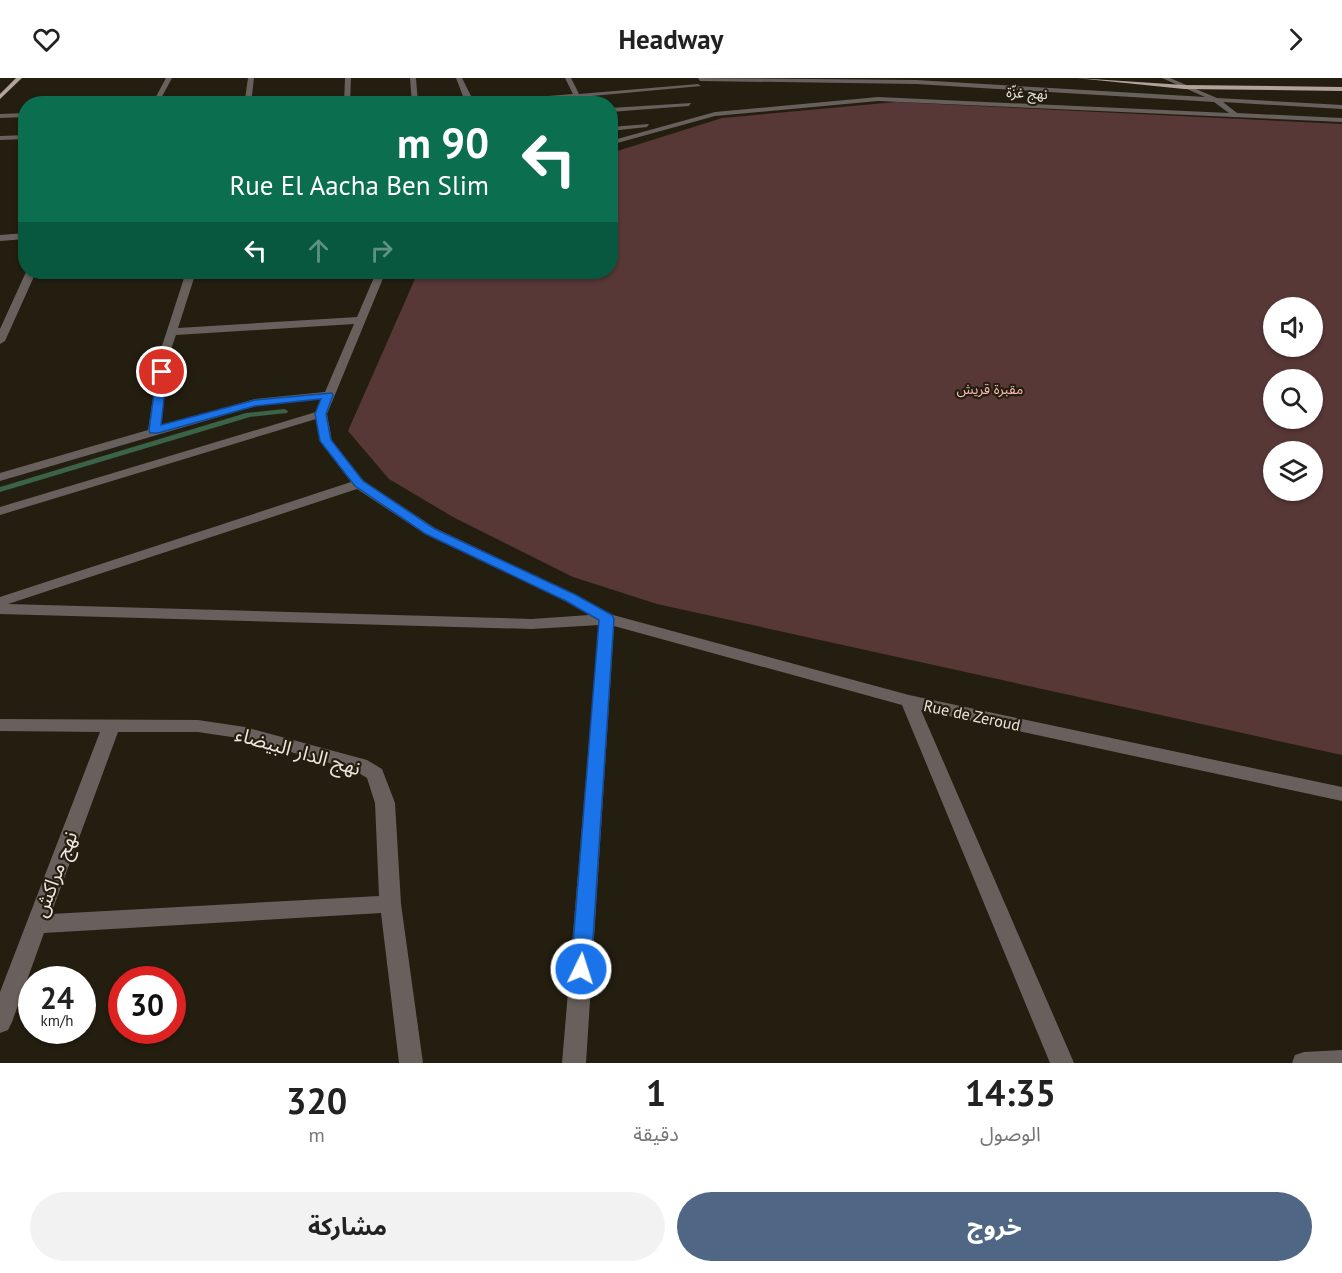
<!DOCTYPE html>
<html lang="ar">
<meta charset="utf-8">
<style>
:root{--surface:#fff;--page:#f2f2f2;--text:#222;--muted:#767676;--accent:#4f6784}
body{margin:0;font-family:"PT Sans","Noto Sans Arabic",sans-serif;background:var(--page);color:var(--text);direction:rtl;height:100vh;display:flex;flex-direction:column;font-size:22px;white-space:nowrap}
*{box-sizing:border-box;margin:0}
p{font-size:20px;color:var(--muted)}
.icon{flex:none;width:33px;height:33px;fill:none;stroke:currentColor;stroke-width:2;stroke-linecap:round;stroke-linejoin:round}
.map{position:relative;height:985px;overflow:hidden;direction:ltr}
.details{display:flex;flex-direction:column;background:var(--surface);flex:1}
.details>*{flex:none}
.top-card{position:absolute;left:18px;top:18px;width:600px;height:183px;border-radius:24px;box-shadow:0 2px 4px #0004;direction:rtl;background:#0b6e4f;color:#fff;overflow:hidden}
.controls{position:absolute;left:1263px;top:219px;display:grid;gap:12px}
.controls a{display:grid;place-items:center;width:60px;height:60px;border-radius:50%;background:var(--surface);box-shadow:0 2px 4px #0004;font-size:30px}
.speed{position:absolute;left:18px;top:888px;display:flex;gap:12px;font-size:30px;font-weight:700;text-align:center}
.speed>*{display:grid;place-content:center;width:78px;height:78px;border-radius:50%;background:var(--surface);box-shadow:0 2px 4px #0004;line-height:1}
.speed small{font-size:15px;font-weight:400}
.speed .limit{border:9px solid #d22;background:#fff;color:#111}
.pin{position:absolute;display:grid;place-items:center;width:51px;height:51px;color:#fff;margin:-26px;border:3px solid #fff;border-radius:50%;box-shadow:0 2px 6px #0007}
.me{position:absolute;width:66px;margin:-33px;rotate:4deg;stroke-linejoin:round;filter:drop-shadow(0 0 4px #0008)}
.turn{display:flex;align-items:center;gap:21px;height:126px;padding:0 30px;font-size:27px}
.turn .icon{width:78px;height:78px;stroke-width:2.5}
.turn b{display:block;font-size:42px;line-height:51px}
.lanes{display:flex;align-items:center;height:57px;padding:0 30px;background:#0003;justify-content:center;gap:30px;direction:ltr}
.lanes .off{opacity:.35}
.eta{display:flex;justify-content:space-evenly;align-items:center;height:102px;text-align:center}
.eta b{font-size:36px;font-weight:700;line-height:42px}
.cta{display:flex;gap:12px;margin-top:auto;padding:12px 30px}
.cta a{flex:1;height:69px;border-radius:36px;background:var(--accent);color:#fff;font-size:24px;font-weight:700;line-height:69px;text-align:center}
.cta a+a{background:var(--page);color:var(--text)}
header{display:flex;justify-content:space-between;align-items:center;height:78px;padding:0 30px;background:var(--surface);font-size:27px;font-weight:700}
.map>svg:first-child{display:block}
.green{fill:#583737;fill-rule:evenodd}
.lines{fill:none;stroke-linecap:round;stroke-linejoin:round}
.stream{fill:#3a6347;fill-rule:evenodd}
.minor{fill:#68605c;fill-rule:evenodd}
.major{fill:#b2a39a;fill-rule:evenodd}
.route{fill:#1a73e8;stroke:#114b97;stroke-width:1.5}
.labels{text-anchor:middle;stroke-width:4.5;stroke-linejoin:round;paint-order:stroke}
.far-street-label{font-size:14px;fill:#eae7de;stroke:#241e10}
.far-park-label{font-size:14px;fill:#f9b7b5;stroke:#241e10}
.street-label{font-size:16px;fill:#eae7de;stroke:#241e10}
.near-street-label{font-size:20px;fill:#eae7de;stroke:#241e10}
</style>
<header><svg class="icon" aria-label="forward" viewBox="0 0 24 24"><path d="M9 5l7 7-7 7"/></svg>Headway<svg class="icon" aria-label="heart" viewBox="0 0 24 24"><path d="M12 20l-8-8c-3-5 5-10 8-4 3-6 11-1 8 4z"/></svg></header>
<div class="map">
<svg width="1342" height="985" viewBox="0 0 1342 985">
<rect width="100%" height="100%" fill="#241e10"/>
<path class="green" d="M896,24L1342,46V677L657,526L573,499L453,439L389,401L348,353L418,194H610L611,75L722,40ZM1274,230H1312V268H1274ZM1274,302H1312V340H1274ZM1274,374H1312V412H1274Z"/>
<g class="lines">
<path class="stream" d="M284,331L288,333L287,335L250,339L0,414V409L246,335Z"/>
<path class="minor" d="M166,0H172L158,26H152Z
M248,0H254L251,26H209L245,21Z
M345,0H351L350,26H344Z
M410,0H416L418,26H412Z
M456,0H462L474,24L573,16L565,0H571L579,16L698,6L701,8L581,19L583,24L581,26L578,25L575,20L499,26H466Z
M698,0L916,2L1205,19L1162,0H1170L1217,20L1342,27V31L1223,24L1237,35L1342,40V44L878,23L715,38L610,67V63L715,34L878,19L1229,35L1214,24L916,6L700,3Z
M691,25L689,28L610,34V30Z
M26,35V39L0,40V36Z
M649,46L647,49L610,53V49Z
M26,57V61L0,62V58Z
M26,155V161L0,163V157Z
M26,194H36L5,263L0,266V251Z
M186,194H196L178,250L357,239L375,197L379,194H388L384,198L327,336L332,363L364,403L435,450L576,517L613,537L909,617L1342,709V723L921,632L1074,985H1050L902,627L614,548L586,985H562L599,547L532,551L0,536V519L351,404L320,363L316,341L0,437V429L316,334L321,321L256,328L0,403V395L148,352L160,274ZM354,246L325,314L255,321L161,348L170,274L176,257ZM357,411L425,456L566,523L589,537L532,541L8,526Z
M0,641L198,642L245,649L367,682L382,691L395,725L401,826L423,985H399L381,835L44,855L12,944L8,952L0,955V914L100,654L0,653ZM118,654H198L245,661L354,692L367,700L375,725L379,818L51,836Z
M1342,972V985H1292L1295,977L1304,974Z"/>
<path class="major" d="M16,0H22L0,21V16Z
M1076,0L1184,7L1342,9V13L1184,11Z"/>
</g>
<path class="route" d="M162,291L167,294L161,347L255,322L332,315L333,317L326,336L331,362L363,403L435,451L576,517L612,537L614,541L591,891L588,898L581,900L574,898L571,891L599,542L566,523L426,456L355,408L320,363L315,336L321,321L255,328L158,355H150L149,352L157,294Z"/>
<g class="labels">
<g class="far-street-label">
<text transform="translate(1027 15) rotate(3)" y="5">نهج غزّة</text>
</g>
<g class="far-park-label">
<text x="990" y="316">مقبرة قريش</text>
</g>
<g class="street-label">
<text transform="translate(972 637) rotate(12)" y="6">Rue de Zeroud</text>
</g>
<g class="near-street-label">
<text transform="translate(298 673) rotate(16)" y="7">نهج الدار البيضاء</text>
<text transform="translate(55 796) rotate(-69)" y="7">نهج مراكش</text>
</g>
</g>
</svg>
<div class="controls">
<a><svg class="icon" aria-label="sound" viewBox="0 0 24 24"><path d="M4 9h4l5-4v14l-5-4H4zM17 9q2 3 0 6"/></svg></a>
<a><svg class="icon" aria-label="search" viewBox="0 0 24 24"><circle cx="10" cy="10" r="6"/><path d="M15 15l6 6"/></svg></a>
<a><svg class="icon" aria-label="layers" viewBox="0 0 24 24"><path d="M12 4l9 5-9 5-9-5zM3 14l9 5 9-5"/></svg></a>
</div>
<div class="speed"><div>24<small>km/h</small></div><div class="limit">30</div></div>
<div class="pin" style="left:162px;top:294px;background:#d93025"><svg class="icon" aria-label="arrive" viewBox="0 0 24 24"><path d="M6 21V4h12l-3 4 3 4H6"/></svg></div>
<svg class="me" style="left:581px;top:891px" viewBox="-20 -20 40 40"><circle r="17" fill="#1a73e8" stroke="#fff" stroke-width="3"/><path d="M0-11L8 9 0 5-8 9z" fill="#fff"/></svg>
<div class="top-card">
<div class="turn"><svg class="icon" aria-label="left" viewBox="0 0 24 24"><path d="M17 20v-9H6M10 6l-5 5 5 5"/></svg><div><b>90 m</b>Rue El Aacha Ben Slim</div></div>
<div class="lanes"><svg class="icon" aria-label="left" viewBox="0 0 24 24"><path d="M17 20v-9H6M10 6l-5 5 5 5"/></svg><svg class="icon off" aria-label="ahead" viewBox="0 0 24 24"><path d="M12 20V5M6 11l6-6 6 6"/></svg><svg class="icon off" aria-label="right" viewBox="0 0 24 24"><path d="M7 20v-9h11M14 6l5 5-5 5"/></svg></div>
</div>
</div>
<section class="details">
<div class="eta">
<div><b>14:35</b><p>الوصول</p></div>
<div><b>1</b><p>دقيقة</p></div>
<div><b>320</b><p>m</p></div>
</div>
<div class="cta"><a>خروج</a><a>مشاركة</a></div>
</section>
